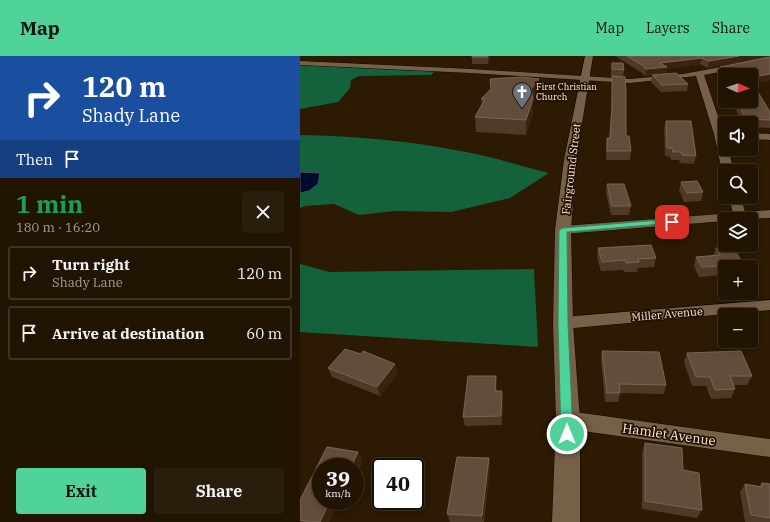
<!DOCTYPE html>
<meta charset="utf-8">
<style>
:root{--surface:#211402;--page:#291d0c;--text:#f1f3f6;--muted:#a29e99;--line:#3e3324;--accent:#4fd399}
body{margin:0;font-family:"IBM Plex Serif",serif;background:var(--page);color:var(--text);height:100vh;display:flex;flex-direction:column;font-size:15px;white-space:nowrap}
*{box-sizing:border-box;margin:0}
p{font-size:13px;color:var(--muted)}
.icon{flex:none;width:22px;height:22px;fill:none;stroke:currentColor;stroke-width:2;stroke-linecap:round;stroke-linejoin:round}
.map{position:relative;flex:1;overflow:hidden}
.details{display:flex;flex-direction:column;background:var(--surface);width:300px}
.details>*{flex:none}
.banner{background:#1a4fa0;color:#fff;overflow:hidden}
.needle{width:26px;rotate:92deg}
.fabs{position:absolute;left:418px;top:12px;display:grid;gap:8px}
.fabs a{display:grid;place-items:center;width:40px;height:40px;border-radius:4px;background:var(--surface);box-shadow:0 2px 6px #0003,0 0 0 1px var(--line);font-size:20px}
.speed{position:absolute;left:12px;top:402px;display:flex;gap:8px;font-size:20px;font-weight:700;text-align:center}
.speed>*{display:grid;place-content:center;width:52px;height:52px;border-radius:50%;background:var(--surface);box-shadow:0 2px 6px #0003,0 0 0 1px var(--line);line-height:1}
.speed small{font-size:10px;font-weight:400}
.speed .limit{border:2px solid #111;border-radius:6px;background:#fff;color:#111}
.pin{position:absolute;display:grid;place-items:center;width:34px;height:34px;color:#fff;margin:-17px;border-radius:8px;box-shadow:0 2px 6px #0006}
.me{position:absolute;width:44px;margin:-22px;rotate:0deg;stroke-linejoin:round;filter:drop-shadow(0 0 3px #0008)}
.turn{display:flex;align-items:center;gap:14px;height:84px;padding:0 16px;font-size:18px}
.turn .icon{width:52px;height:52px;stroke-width:2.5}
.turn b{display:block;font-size:28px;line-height:34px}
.then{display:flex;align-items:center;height:38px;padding:0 16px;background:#0003;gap:8px;font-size:15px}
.round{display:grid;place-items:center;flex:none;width:42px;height:42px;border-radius:4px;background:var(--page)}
.overview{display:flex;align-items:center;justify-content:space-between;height:68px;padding:0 16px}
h1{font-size:24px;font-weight:800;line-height:30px;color:#1e9e55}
.button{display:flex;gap:8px;margin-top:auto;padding:8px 16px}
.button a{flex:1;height:46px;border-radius:4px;background:var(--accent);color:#111;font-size:16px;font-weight:800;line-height:46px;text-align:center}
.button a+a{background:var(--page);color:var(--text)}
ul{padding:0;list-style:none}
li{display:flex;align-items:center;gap:12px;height:54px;margin:0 8px 6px;padding:0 8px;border:2px solid var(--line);border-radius:4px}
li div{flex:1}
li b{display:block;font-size:15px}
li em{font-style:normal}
header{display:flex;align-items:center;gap:24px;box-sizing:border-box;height:56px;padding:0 20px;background:var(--accent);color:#111}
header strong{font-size:19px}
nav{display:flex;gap:22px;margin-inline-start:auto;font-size:14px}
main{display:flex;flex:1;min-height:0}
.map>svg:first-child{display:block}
.forest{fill:#14623b}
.water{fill:#000c2d;stroke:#4a4f62}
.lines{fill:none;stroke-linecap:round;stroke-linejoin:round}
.minor-casing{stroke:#140500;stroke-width:1}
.tertiary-casing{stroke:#140500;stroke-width:1}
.minor{fill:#766147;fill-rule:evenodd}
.tertiary{fill:#766147;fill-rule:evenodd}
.wall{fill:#513927}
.shaded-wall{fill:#3a2410}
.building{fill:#634c3a;stroke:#7a6554}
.route{fill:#4fd399;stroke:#338963}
.labels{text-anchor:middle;stroke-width:3.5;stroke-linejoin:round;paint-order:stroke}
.far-poi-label{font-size:9px;fill:#f8ecdd;stroke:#210;text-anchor:start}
.street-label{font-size:11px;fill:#f8ecdd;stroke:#210}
.near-street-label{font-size:13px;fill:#f8ecdd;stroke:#210}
</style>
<header>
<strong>Map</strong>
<nav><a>Map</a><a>Layers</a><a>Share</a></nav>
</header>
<main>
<section class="details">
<div class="banner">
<div class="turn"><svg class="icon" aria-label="right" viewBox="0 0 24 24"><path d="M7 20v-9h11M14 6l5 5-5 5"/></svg><div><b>120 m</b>Shady Lane</div></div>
<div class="then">Then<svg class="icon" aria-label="arrive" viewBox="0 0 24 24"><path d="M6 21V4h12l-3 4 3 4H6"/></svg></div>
</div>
<div class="overview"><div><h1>1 min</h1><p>180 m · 16:20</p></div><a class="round"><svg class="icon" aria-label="close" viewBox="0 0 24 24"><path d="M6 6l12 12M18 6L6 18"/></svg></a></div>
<ul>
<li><svg class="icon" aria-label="right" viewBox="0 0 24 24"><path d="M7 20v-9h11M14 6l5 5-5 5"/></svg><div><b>Turn right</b><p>Shady Lane</p></div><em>120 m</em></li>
<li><svg class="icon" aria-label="arrive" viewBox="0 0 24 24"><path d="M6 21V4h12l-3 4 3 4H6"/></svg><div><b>Arrive at destination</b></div><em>60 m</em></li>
</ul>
<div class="button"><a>Exit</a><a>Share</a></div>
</section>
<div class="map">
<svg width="470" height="466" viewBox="0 0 470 466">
<rect width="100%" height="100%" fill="#2c1a02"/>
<path class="forest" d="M0,9L135,15L131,19L59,20L51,24L50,32L38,46L0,53Z
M0,79C56,80 111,85 166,96C194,101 221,110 249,117L210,142L151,156L94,155L59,159L34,148L5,150L0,152Z
M0,208L29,216L234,213L238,291L0,276Z"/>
<path class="water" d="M0,116L20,117L18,128L9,135L0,137Z"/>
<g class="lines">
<g class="minor-casing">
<path id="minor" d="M470,2V6L404,19L424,78L425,93H428L434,115H425V118L422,115L414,78L396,20L330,27L171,17L0,9V5L171,13L330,23L383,18Z
M451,77L470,78V84L451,83Z
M429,141H441L445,156L470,154V162L425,163V165L263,178L258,177L256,174L258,171L263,170L433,157Z
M470,244V254L263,273L257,271L255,267L257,263L263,261Z
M268,355L470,383V401L268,373L261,370L258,364L261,358Z"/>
</g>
<g class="tertiary-casing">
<path id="tertiary" d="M285,0H293L276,104L271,174L273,267L280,364V466H252L256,364L253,267L255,174L264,104Z"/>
</g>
<use href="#minor" class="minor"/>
<use href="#tertiary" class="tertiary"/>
</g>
<path class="wall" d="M191,0L188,8H172V1Z
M315,0H470L469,1L408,12L400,8L367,13L366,18L388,28L387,35L361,36L351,26L352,19L345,20L341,16Z
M470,1V24L456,27L458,31L457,35L470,56V72L451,71V67H442L432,46V45H451V19H425V28L421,19L418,18L420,11Z
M312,7L324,14L323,21L326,80L331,95L330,104H306V90L307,82H309L311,57L312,27V20H311V14Z
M239,36L233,43V57L226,79L176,76L175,61L182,49L181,43Z
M366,65L396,100L394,108L380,107L379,104H371L370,101L365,100L364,73Z
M381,126L403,136L401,145L384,146L379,134Z
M307,128L331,150L329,159H311L306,137Z
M298,192L356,202L354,211L338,212L337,216H324L323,214L301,215L297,202Z
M416,192L445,211H425V222L423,219L399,221L394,210L396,201L413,200Z
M302,295L366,329L364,338L320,337L318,346H305L301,305Z
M387,297L452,320L447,329H434L435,333L431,342L411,343L406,330H392L384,306Z
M61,298L98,317L80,340L32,321L28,312Z
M196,320L197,329V335L203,344L202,369L165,370L163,361Z
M345,387L383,414L402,454L397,462L342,453V396Z
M27,391L58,396L62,405L55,421V411H21V445H39L29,466H0V444Z
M189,402L190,410L184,466H150L147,458Z
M462,427L470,428V466H445L440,436L445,428L459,430Z"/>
<path class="shaded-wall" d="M188,0H191L188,8Z
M439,0H470L469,1L408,12L409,5Z
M402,2L400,8L367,13L366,18L345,20L346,13L360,7Z
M470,18V24L451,27L452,21Z
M239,23V36L233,43V57L226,79V64L231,33Z
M95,308L98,317L80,340L77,331Z
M196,320L197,329L196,344L195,335Z
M202,335L203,344L202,369L201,360Z
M58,396L62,405L55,421V411H51Z
M189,402L190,410L183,466L182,460Z
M30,445H39L29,466H20Z"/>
<path class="building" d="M172,0H188V1H172Z
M327,0H439L409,5L402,2L360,7L367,11L346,13L342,9Z
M470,1V18L452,21L458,31H455L470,56V64L446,63L437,45H451V19H426L422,12L420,11Z
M312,7H323L324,14L312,13Z
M376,17L388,28L362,29L352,19Z
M312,20L325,21L326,35V80H329L331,95H307V82H310L312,50Z
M222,21L239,23L231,33L233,43L226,64L175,61L185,43H181L191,33L190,23Z
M366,65H391L396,100L382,99L381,96H373L372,92H367Z
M397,125L403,136L387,137L381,126Z
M307,128H324L331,150H312Z
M351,189L356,202L338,203L339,206L326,207L325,204L302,206L298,192Z
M433,191L445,211H427L426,210L402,211L396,201L420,199L416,192Z
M45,293L61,298L63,295L95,308L77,331L28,312Z
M302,295L359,296L366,329L319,328L320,337H307Z
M441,295L452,320H430L435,333L415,334L410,321H396L387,297Z
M168,320H196L195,335H202L201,360L163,361Z
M345,387L382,392L383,414L399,417L402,454L345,445Z
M27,391L58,396L51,411H21V445H30L20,466H11L0,464V444Z
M157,401L189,402L182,460L147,458Z
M462,427L470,428V462L451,459L445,428L462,431Z"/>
<path class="route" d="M372,163L374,164V167L267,176L268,267L273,378L272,382L267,384L263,382L261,378L258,267L259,174L263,172Z"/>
<defs>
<g id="church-pin" transform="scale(1)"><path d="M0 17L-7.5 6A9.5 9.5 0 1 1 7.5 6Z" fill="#6b7280" stroke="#210"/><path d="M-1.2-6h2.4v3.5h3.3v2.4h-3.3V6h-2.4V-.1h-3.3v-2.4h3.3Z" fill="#fff"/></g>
</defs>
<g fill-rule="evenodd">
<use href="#church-pin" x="222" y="36"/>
</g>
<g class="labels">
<g class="far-poi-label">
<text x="236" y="34">First Christian<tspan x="236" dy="10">Church</tspan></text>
</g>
<g class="street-label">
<text transform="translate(271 113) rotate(-83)" y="4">Fairground Street</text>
<text transform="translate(367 258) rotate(-5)" y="4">Miller Avenue</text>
</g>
<g class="near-street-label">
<text transform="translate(369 378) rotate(8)" y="5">Hamlet Avenue</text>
</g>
</g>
</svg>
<div class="fabs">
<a><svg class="needle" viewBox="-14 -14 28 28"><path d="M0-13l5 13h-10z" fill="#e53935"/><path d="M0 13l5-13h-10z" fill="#a29e99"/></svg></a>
<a><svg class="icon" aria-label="sound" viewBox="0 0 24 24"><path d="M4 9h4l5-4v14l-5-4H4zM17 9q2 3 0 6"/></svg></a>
<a><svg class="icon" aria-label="search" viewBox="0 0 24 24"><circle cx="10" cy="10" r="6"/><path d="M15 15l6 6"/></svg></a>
<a><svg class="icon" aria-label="layers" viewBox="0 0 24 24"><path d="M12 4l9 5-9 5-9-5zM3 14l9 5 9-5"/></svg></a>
<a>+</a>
<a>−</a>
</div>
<div class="speed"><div>39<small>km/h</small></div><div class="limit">40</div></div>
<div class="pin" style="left:372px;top:166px;background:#d93025"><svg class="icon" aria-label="arrive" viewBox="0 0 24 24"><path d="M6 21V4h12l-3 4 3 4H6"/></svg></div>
<svg class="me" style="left:267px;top:378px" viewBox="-20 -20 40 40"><circle r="17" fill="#4fd399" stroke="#fff" stroke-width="3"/><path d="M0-11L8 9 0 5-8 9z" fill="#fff"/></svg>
</div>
</main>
